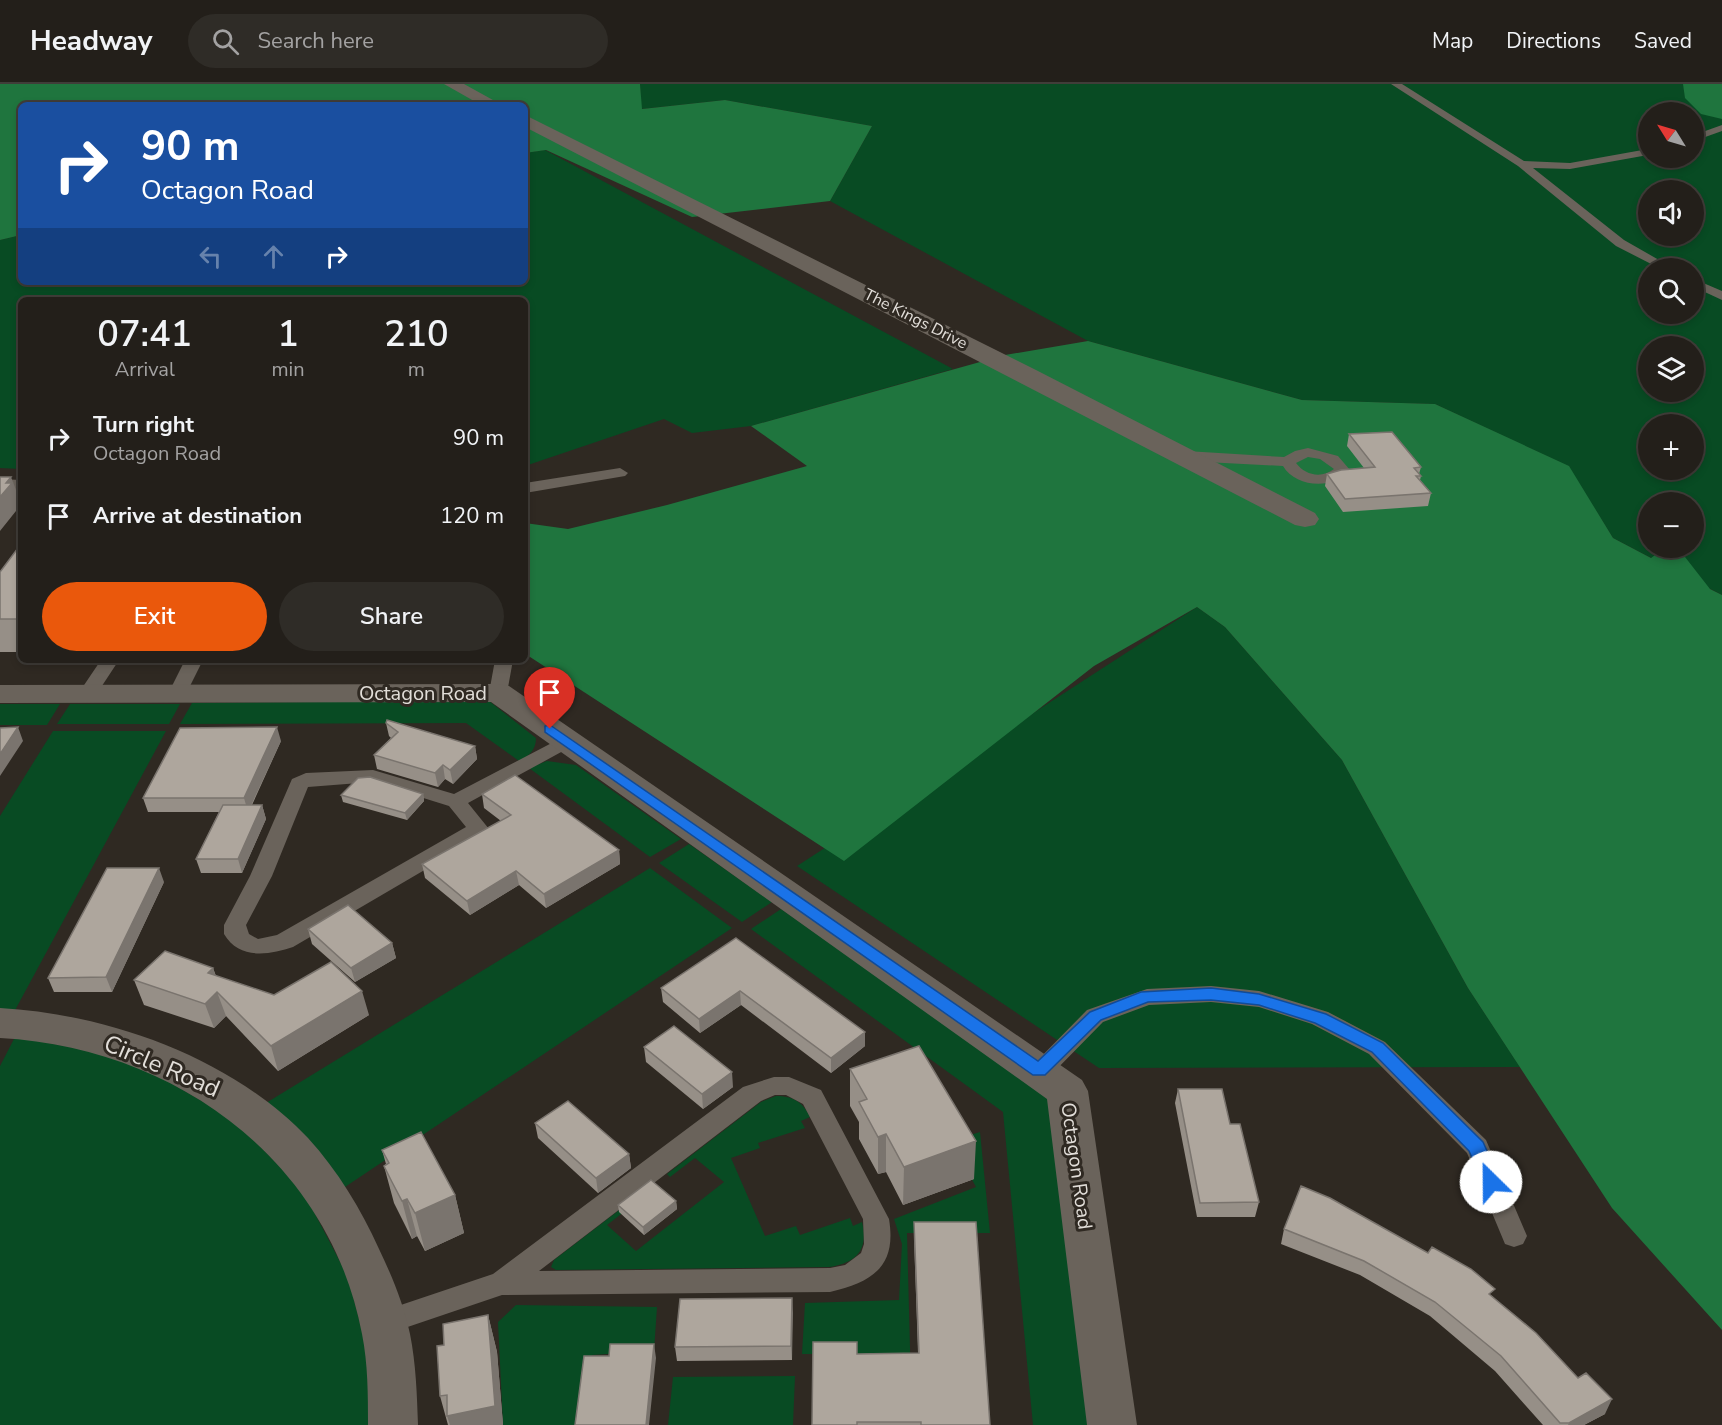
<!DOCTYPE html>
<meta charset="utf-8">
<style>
:root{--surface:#231f1a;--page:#2f2c27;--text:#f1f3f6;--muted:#a3a2a2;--line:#403d39;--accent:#ea580c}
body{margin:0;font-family:"Nunito Sans",sans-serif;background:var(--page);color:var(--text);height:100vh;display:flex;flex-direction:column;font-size:22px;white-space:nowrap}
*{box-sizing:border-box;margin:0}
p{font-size:20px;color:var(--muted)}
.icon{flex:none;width:33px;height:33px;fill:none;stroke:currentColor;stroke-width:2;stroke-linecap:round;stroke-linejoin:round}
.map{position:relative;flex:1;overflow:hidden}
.panel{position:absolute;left:18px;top:213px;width:510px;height:366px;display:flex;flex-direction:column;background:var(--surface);border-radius:9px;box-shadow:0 3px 9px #0003,0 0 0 2px var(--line)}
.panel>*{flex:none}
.guide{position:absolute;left:18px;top:18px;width:510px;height:183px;border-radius:9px;box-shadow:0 3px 9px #0003,0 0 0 2px var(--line);background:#1a4fa0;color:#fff;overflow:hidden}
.needle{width:39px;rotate:307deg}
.tools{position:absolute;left:1638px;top:18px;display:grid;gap:12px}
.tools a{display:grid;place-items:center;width:66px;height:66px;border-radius:50%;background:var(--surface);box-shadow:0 3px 9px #0003,0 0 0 2px var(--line);font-size:30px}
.pin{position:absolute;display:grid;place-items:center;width:51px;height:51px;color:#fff;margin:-62px -26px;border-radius:50% 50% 50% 0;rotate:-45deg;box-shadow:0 0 6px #0007}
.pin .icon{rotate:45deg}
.me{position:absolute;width:66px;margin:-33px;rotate:337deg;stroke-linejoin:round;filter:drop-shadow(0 0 4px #0008)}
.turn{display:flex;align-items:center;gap:21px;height:126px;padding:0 24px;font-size:27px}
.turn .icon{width:78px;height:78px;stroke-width:2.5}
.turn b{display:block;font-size:42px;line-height:51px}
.lanes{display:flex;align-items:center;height:57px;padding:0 24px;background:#0003;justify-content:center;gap:30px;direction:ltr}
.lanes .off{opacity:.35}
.eta{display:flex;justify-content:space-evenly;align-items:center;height:102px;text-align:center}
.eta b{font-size:36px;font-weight:600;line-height:42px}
.primary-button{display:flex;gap:12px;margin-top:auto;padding:12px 24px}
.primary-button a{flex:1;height:69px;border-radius:36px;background:var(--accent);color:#fff;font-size:24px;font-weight:600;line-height:69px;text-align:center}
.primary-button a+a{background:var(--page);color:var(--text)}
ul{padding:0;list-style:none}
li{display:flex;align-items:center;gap:18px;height:78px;padding:0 24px}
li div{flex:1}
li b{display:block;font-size:22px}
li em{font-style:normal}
header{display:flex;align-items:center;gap:36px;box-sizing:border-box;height:84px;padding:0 30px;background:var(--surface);border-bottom:2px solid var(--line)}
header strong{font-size:28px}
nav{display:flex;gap:33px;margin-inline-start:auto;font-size:21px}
.search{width:420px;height:54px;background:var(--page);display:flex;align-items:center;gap:15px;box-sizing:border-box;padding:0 21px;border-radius:33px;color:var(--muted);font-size:22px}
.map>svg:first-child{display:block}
.green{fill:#084b23;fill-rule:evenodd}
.forest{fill:#1f753e}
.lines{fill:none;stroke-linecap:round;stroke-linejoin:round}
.service{fill:#6a635b;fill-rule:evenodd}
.minor{fill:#6a635b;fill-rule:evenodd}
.wall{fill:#968f87}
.shaded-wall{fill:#7a746e}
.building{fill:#aea69d;stroke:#7a746e;stroke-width:1.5}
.route{fill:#1a73e8;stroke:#114b97;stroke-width:1.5}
.labels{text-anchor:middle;stroke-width:6;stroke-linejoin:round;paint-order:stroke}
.far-street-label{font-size:16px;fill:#e2ded9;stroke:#2f2922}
.street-label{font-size:20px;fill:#e2ded9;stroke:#2f2922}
.near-street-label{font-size:24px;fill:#e2ded9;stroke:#2f2922}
</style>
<header>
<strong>Headway</strong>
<div class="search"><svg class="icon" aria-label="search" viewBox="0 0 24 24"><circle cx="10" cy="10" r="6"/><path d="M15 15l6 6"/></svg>Search here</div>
<nav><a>Map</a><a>Directions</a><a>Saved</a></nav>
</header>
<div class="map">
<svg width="1722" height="1341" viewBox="0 0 1722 1341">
<rect width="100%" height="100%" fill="#2f2922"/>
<path class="green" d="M640,0H1722V511L1613,454L1568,382L1435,320L1302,316L1088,257L830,117L872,42L725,16L641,25ZM1648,28H1694V74H1648ZM1648,106H1694V152H1648ZM1648,184H1694V230H1648ZM1648,262H1694V308H1648ZM1648,340H1694V386H1648ZM1648,418H1694V464H1648Z
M545,66L953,285L751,342L692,349L664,335L525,382V216H21V385L0,384V156L21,151V198H525V69Z
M1197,523L1225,543L1342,676L1468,904L1520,983L1099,984L797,782Z
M489,617L536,654C536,666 529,672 519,677L466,639L180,640L192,619Z
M0,620H60L47,641H0Z
M70,620H180L169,640H57Z
M53,647H166L13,930L0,929V732Z
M547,677L576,681L681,755L650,773L529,684Z
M689,760L772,818L742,838L659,779Z
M650,784L732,844L345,1103L266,1019Z
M781,825L1048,1013L1089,1341H1033L1003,1028L751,845Z
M15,953L87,966L150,987L233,1035L302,1105L348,1193L366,1262L373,1341H0V982Z
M776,1012C793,1012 803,1018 810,1033L801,1037L805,1044L758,1059L760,1064L731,1074L765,1152L796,1142L800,1151L850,1134L853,1142L862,1138C869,1166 856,1179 829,1183L556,1186L551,1183L554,1176L652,1101L655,1104L607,1141L636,1167L724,1098L695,1074L670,1093L667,1090L761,1018Z
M980,1048L990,1149H907L912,1341L855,1270H802L805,1219L899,1216L902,1160L894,1135L976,1103L951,1057Z
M516,1221L657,1223L654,1267L592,1271L583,1341H503L498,1238Z
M795,1292L793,1341H668L673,1293Z"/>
<path class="forest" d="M0,0H640L642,25L725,16L872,42L830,117L692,133L546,66L525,69V21H21V151L0,156Z
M1683,0H1722V35L1701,30L1685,14Z
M1088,257L1302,316L1435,320L1569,382L1613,454L1651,474L1665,464H1678L1710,505L1722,511V1246L1612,1124L1468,904L1342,676L1225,543L1197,523L1094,582L844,777L527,571L525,439L568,445L667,421L807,382L751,342L1005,271Z"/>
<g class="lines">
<path class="service" d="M1391,0H1402L1524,77L1570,79L1648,65V71L1570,85L1533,84L1624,156L1673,184H1659L1616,162L1518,82Z
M1722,41V47L1694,57V51Z
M1694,195L1722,207V216L1694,203Z
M1308,364L1338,372L1350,386C1334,406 1296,404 1283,382L1186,377L1178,372L1186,367L1284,373L1295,367ZM1308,373L1320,375L1334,385C1321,395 1305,391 1296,379Z
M620,384L628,389L625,392L525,409V399Z
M0,395L21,396V406L0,405Z
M101,576H119L94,614H80L78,610Z
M185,576H203L184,614H170L168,610Z
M495,576H513L507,609L498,615L489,609Z
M567,651L574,653L577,657L574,661L468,719L489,745L486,750L293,863C269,871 239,876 224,850V841L250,792L292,695L306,689L373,686L454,710ZM372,698L449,722L466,743L277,851L258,855L249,850L246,841L272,792L308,703Z
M1211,902L1259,907L1328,928L1385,958L1486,1056L1527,1152L1523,1160L1514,1163L1505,1160L1467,1069L1369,970L1312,940L1259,923L1211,918L1149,921L1103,938L1048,994L1039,996L1030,994L1027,987L1087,926L1147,905Z
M774,993H789L821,1006L889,1135C897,1183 872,1198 830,1208L502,1211L384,1251L374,1248L370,1239L374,1230L493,1190L743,1003ZM775,1011H786L803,1020L863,1135L864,1160L861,1169L845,1181L830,1184L539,1187L761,1017Z"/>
<path class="minor" d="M444,0H464L502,21H481Z
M525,31L1036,286L1315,429L1319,435L1315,441L1305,443L1295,441L525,43Z
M498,600L509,602L1082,996L1088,1007L1137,1341H1087L1047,1015L491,618L0,619V601Z
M0,924C109,930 232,974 308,1054C338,1087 361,1125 379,1165C392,1192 404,1221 410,1250C416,1280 417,1311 418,1341H368C368,1311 368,1280 362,1250C329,1075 173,963 0,954Z"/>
</g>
<path class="wall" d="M1349,350L1421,383L1419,390L1421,392L1420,396L1431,409L1428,422L1343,428L1325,402L1327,390L1364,384L1347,362Z
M21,460V568H0V488Z
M386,639L475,662L477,675L453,700L445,695L438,703L377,685L374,671L391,654L389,652Z
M281,657L252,721H262L266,735L242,789H201L196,775L219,728H148L143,714Z
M423,710L424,717L407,736L343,718L341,711Z
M482,710L619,766L620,780L546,824L519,801L470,831L425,794L422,780L501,737L484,724Z
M164,798L112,908H54L48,894Z
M308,845L392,859L396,874L355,898L312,860Z
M736,854L865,948V962L831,989L741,921L700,949L663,918L661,904Z
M213,884L216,892L274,911L369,931L278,987L226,932L214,944L144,921L134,896Z
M644,963L733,1003L703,1025L646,978Z
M850,985L974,1095L903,1121L886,1088L878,1090L859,1055V1038L850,1022Z
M1178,1005L1230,1040L1259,1118L1255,1133H1197L1175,1019Z
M535,1039L629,1070L631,1084L598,1109L538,1054Z
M382,1066L455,1111L464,1149L425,1167L417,1152L412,1155L394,1119L384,1082L386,1080Z
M676,1117L677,1125L644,1151L619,1128L618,1121Z
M914,1138L990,1341H812L857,1270L918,1269L914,1153Z
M1284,1145L1492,1212L1605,1330L1584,1341H1543L1495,1287L1430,1232L1360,1191L1281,1160Z
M792,1214V1276L677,1277L675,1263Z
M488,1231L497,1268L503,1341H448L440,1312L444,1261Z"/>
<path class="shaded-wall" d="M11,393L20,416L18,417L20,422L0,447V413L6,399Z
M18,643L23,657L0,692V670Z
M277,643L281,657L248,728L244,714Z
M475,662L477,675L453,700L450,686Z
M443,681L445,695L438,703L435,689Z
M423,710L424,717L407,736L405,729Z
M262,721L266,735L242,789L238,775Z
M619,766L620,780L546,824L544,810Z
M159,784L164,798L112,908L106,893Z
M516,787L519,801L470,831L467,817Z
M392,859L396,874L355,898L351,884Z
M213,884L221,908H217L226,932L214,944L205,920L208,889Z
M362,907L369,931L278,987L271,962Z
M740,907L741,921L700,949L699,935Z
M865,948V962L831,989V974Z
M732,988L733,1003L703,1025L702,1010Z
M886,1050V1088L878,1090V1053Z
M976,1057L974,1095L903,1121L904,1083Z
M629,1070L631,1084L598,1109L596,1094Z
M455,1111L464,1149L425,1167L415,1129Z
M407,1115L417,1152L412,1155L402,1117Z
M676,1117L677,1125L644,1151L643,1143Z
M792,1214L793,1229L792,1276L791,1262Z
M488,1231L497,1268L503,1341H450L447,1332Z
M654,1260L656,1274L649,1341H646Z
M1612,1315L1605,1330L1584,1341H1568L1569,1339Z"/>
<path class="building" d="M1392,348L1421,383L1414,384L1421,392H1416L1431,409L1345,415L1327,390L1341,386L1375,383L1349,350Z
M0,393H11L6,399H12L0,413Z
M21,460V535H0V488Z
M387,636L475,662L450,686L443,681L435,689L374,671L398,648L386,639Z
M18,643L0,670V644Z
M277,643L244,714H143L180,644Z
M515,691L619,766L544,810L516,787L467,817L422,780L511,731L482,710Z
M370,693L423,710L405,729L341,711L358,694Z
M223,721H262L238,775H196Z
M107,784H159L106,893L48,894Z
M348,821L392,859L351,884L308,845Z
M736,854L865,948L831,974L740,907L699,935L661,904Z
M165,867L213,884L208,889L274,911L331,878L362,907L271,962L217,908L205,920L134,896Z
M674,942L732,988L702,1010L644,963Z
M919,962L976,1057L904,1083L886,1050L878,1053L859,1018L867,1015L850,985Z
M1178,1005H1222L1230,1040H1240L1259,1118L1200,1119Z
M568,1017L629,1070L596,1094L535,1039Z
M421,1048L455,1111L415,1129L407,1115L402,1117L392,1098L384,1082L389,1079L382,1066Z
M651,1096L676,1117L643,1143L618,1121Z
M1301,1102L1330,1114L1428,1169L1432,1163L1471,1185L1495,1205L1489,1210L1536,1249L1578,1294L1586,1289L1612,1315L1569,1339H1560L1501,1272L1435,1218L1364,1177L1284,1145Z
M914,1138H976L990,1341H921V1338H857V1341H812L813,1258H857V1270L919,1269Z
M792,1214L791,1262L675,1263L680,1215Z
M488,1231L495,1322L447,1332V1311L440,1312L437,1262L444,1261L443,1240Z
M610,1260H654L646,1341H575L584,1272H609Z"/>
<path class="route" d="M550,641L1038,977L1090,928L1141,908L1211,904L1259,910L1326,930L1383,959L1483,1058L1501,1098L1498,1104L1491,1106L1485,1104L1469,1067L1372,968L1315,939L1259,921L1211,916L1148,918L1101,936L1045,991H1033L545,648V642Z"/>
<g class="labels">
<g class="far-street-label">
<text transform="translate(916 234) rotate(27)" y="6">The Kings Drive</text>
</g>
<g class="street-label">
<text x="423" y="616">Octagon Road</text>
<text transform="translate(1077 1082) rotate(82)" y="7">Octagon Road</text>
</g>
<g class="near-street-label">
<text transform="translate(162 982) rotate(23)" y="8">Circle Road</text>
</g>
</g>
</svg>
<div class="tools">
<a><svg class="needle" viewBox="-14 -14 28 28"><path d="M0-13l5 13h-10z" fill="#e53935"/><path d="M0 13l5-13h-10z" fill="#a3a2a2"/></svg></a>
<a><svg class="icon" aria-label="sound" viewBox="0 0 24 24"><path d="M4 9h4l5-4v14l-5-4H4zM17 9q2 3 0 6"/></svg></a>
<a><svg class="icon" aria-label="search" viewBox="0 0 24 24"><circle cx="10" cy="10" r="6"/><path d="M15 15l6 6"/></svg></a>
<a><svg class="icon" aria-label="layers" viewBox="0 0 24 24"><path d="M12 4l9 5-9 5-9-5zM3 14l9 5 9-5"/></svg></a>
<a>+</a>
<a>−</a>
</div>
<div class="pin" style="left:550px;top:645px;background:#d93025"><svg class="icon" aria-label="arrive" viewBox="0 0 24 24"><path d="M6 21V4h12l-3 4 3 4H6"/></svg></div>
<svg class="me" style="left:1491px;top:1098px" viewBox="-20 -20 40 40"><circle r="19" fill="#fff"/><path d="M0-13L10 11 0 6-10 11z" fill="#1a73e8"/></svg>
<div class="guide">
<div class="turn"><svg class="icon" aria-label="right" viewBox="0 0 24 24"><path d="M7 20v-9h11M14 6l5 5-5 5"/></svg><div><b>90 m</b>Octagon Road</div></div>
<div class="lanes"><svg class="icon off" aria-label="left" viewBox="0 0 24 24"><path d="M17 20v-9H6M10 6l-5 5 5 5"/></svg><svg class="icon off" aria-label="ahead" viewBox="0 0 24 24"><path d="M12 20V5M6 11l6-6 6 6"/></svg><svg class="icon" aria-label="right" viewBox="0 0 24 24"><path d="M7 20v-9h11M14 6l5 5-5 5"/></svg></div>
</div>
<section class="panel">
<div class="eta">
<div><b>07:41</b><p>Arrival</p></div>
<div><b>1</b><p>min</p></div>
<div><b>210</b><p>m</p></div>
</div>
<ul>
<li><svg class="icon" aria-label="right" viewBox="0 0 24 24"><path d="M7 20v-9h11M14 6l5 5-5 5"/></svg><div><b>Turn right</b><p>Octagon Road</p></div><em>90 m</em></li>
<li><svg class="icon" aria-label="arrive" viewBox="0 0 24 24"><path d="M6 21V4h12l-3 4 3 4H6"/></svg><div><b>Arrive at destination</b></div><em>120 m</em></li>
</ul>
<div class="primary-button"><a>Exit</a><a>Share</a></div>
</section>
</div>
